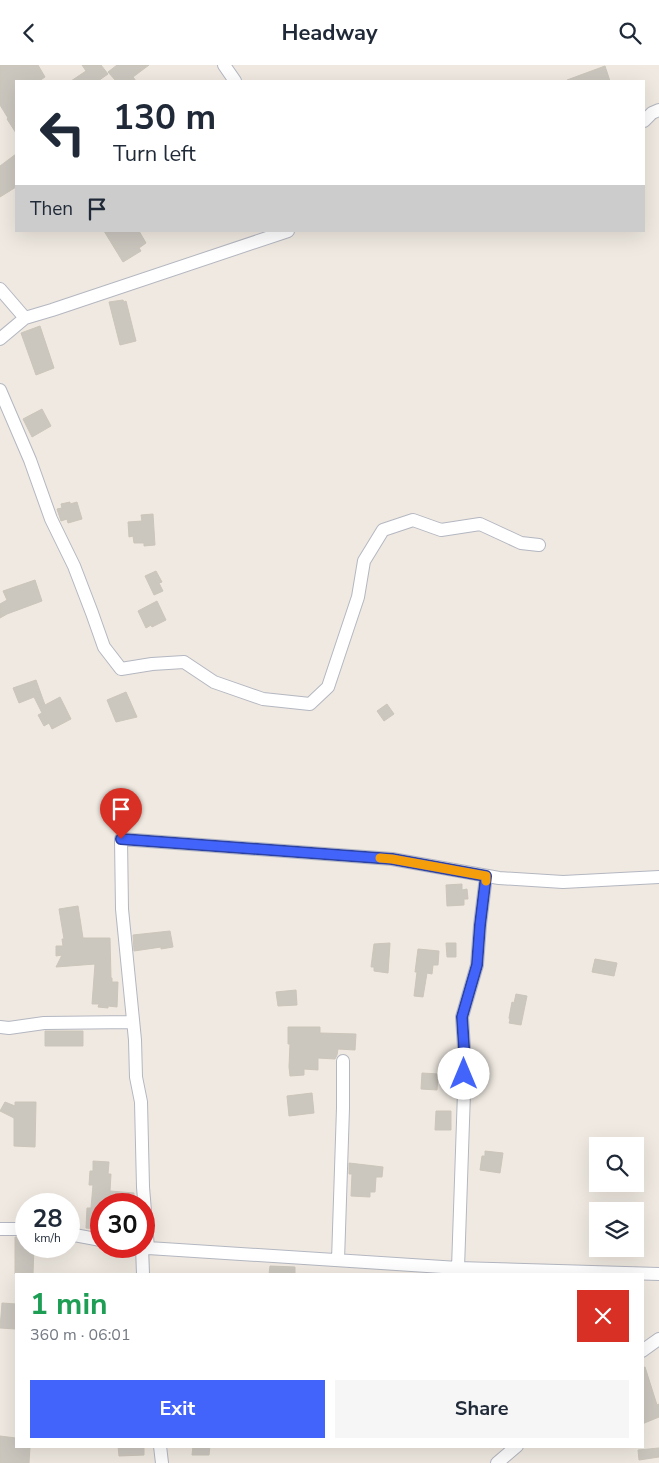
<!DOCTYPE html>
<meta charset="utf-8">
<style>
:root{--surface:#fff;--page:#f6f6f7;--text:#1f2937;--muted:#747a83;--accent:#4264fb}
body{margin:0;font-family:"Nunito Sans",sans-serif;background:var(--page);color:var(--text);height:100vh;display:flex;flex-direction:column;font-size:19px;white-space:nowrap}
*{box-sizing:border-box;margin:0}
p{font-size:16px;color:var(--muted)}
.icon{flex:none;width:28px;height:28px;fill:none;stroke:currentColor;stroke-width:2;stroke-linecap:round;stroke-linejoin:round}
.map{position:relative;flex:1;overflow:hidden}
.drawer{position:absolute;left:15px;top:1208px;width:629px;height:175px;display:flex;flex-direction:column;background:var(--surface);border-radius:0px;box-shadow:0 5px 20px #0002}
.drawer>*{flex:none}
.guide{position:absolute;left:15px;top:15px;width:630px;height:152px;border-radius:0px;box-shadow:0 5px 20px #0002;background:#fff;color:var(--text);overflow:hidden}
.tools{position:absolute;left:589px;top:1072px;display:grid;gap:10px}
.tools a{display:grid;place-items:center;width:55px;height:55px;border-radius:0px;background:var(--surface);box-shadow:0 5px 20px #0002;font-size:25px}
.speed{position:absolute;left:15px;top:1128px;display:flex;gap:10px;font-size:25px;font-weight:700;text-align:center}
.speed>*{display:grid;place-content:center;width:65px;height:65px;border-radius:50%;background:var(--surface);box-shadow:0 5px 20px #0002;line-height:1}
.speed small{font-size:12px;font-weight:400}
.speed .limit{border:8px solid #d22;background:#fff;color:#111}
.pin{position:absolute;display:grid;place-items:center;width:42px;height:42px;color:#fff;margin:-51px -21px;border-radius:50% 50% 50% 0;rotate:-45deg;box-shadow:0 0 5px #0007}
.pin .icon{rotate:45deg}
.me{position:absolute;width:55px;margin:-28px;rotate:0deg;stroke-linejoin:round;filter:drop-shadow(0 0 4px #0008)}
.turn{display:flex;align-items:center;gap:18px;height:105px;padding:0 15px;font-size:22px}
.turn .icon{width:65px;height:65px;stroke-width:2.5}
.turn b{display:block;font-size:35px;line-height:42px}
.then{display:flex;align-items:center;height:48px;padding:0 15px;background:#0003;gap:10px;font-size:19px}
.round{display:grid;place-items:center;flex:none;width:52px;height:52px;border-radius:0px;background:var(--page)}
.head{display:flex;align-items:center;justify-content:space-between;height:85px;padding:0 15px}
h1{font-size:30px;font-weight:700;line-height:38px;color:#1e9e55}
.cta{display:flex;gap:10px;margin-top:auto;padding:10px 15px}
.cta a{flex:1;height:58px;border-radius:0px;background:var(--accent);color:#fff;font-size:20px;font-weight:700;line-height:58px;text-align:center}
.cta a+a{background:var(--page);color:var(--text)}
header{display:flex;justify-content:space-between;align-items:center;height:65px;padding:0 15px;background:var(--surface);font-size:22px;font-weight:700}
.map>svg:first-child{display:block}
.building{fill:#cbc7bf;stroke:#cbc5ba}
.lines{fill:none;stroke-linecap:round;stroke-linejoin:round}
.minor-casing{stroke:#b4b7c1;stroke-width:14}
.minor{stroke:#fff;stroke-width:12}
.route-casing{stroke:#2b41a3;stroke-width:12}
.route{stroke:#4264fb;stroke-width:9}
.slow{stroke:#f59e0b;stroke-width:9}
</style>
<header><svg class="icon" aria-label="back" viewBox="0 0 24 24"><path d="M15 5l-7 7 7 7"/></svg>Headway<svg class="icon" aria-label="search" viewBox="0 0 24 24"><circle cx="10" cy="10" r="6"/><path d="M15 15l6 6"/></svg></header>
<div class="map">
<svg width="659" height="1398" viewBox="0 0 659 1398">
<rect width="100%" height="100%" fill="#efe9e1"/>
<path class="building" d="M0,0H38L45,12L39,16H16V68L7,54L8,53L0,40Z
M82,0H101L108,9L98,16H71L86,6Z
M117,0H149L133,12L136,16H116L108,7Z
M605,1L610,16H568L567,15Z
M16,89V122L0,132V101Z
M104,166H139L146,178L139,183L141,186L123,197Z
M123,235L124,237L126,236L136,276L120,280L109,237Z
M40,261L54,303L36,310L21,268Z
M42,344L51,361L32,372L23,354Z
M70,437V439L77,437L82,454L68,458L67,454L61,456L57,444L62,443L61,439Z
M153,449L155,480L144,481V478H134L133,471L129,472L128,457L142,456L141,450Z
M156,506L162,517L159,518L163,526L154,530L145,511Z
M35,515L42,536L7,549L0,553V539L7,535L3,526Z
M157,536L166,555L152,562L151,560L146,563L138,546Z
M36,615L45,640L60,632L71,654L52,664L49,658L44,661L38,650L42,648L34,632L19,638L13,623Z
M126,627L137,652L116,657L107,635Z
M387,639L394,649L384,656L377,646Z
M462,819V825L467,824L468,834H464V840L447,841L446,820Z
M78,841L83,873H110L111,913H112V917H118L117,942L108,941V943L98,942L99,939H92L95,899L56,902L62,890L56,891V881H63L62,874H64L59,844Z
M170,866L173,882L161,884V882L134,886L133,870Z
M390,878L388,908L374,906V902H371L374,879Z
M446,878H456V892H447Z
M418,884L439,886L438,900H433L432,909L427,908L423,932L414,931L417,907H415Z
M595,894L617,898L614,911L592,907Z
M296,925L297,940L278,941L276,927Z
M516,929L527,931L521,960L509,958L510,955L509,953L512,937L514,938Z
M288,962H320V968L356,969L355,985L338,984L337,990L335,994L318,993V1005L304,1004V1010L290,1011L289,1002L290,979H288Z
M45,966H83V981H45Z
M422,1008L438,1009L437,1025L421,1024Z
M312,1028L314,1048L289,1051L287,1031Z
M5,1037L15,1041V1037H36L35,1082L14,1081V1053L0,1046Z
M436,1046H451V1065H435Z
M485,1086L503,1088L500,1108L480,1105L482,1091H485Z
M93,1096L109,1097L108,1109H111L110,1126L134,1128L133,1139H101L99,1164L86,1163L87,1143H91L93,1120H89L90,1106H93Z
M349,1098L383,1102L382,1112H376L375,1127H370V1132L351,1131L352,1109H349Z
M15,1172H26V1181H34L33,1209H15Z
M270,1201L295,1202V1209H269Z
M2,1238L16,1239V1264L0,1263Z
M645,1302L657,1340L659,1339V1352L642,1359V1303Z
M0,1371L16,1373V1381L30,1382L29,1398H0Z
M118,1381H144V1390L119,1391Z
M193,1381H210L209,1390H192Z
M659,1383V1392L639,1395L638,1385Z"/>
<g class="lines">
<g class="minor-casing">
<path id="minor" d="M224,0L235,16
M644,56L652,48L659,45
M0,224L25,253
M0,274L25,253L52,245L288,166
M0,325L30,395L51,454L74,501L92,548L104,582L121,604L152,599L184,597L214,617L263,634L310,639L328,622L358,532L364,496L383,465L413,455L441,465L480,459L521,478L539,480
M0,962L9,963L44,958L133,957
M0,1164H26
M69,1169L101,1175
M136,1181L148,1183L458,1203L659,1209
M142,1182L143,1209
M148,1183L143,1122L141,1037L136,1012L135,975L122,844L121,774L392,794L499,813L563,817L659,812
M338,1195L343,1043V996
M458,1203L465,998L462,952L477,900L480,860L486,811
M642,1286L659,1274
M160,1381L162,1398
M497,1398L517,1381"/>
</g>
<use href="#minor" class="minor"/>
</g>
<g class="lines">
<g class="route-casing">
<path id="route" d="M121,774L392,794L486,811L480,860L477,900L462,952L465,998L464,1009"/>
</g>
<use href="#route" class="route"/>
<path class="slow" d="M380,793L392,794L486,811V816"/>
</g>
</svg>
<div class="tools">
<a><svg class="icon" aria-label="search" viewBox="0 0 24 24"><circle cx="10" cy="10" r="6"/><path d="M15 15l6 6"/></svg></a>
<a><svg class="icon" aria-label="layers" viewBox="0 0 24 24"><path d="M12 4l9 5-9 5-9-5zM3 14l9 5 9-5"/></svg></a>
</div>
<div class="speed"><div>28<small>km/h</small></div><div class="limit">30</div></div>
<div class="pin" style="left:121px;top:774px;background:#d93025"><svg class="icon" aria-label="arrive" viewBox="0 0 24 24"><path d="M6 21V4h12l-3 4 3 4H6"/></svg></div>
<svg class="me" style="left:464px;top:1009px" viewBox="-20 -20 40 40"><circle r="19" fill="#fff"/><path d="M0-13L10 11 0 6-10 11z" fill="#4264fb"/></svg>
<div class="guide">
<div class="turn"><svg class="icon" aria-label="left" viewBox="0 0 24 24"><path d="M17 20v-9H6M10 6l-5 5 5 5"/></svg><div><b>130 m</b>Turn left</div></div>
<div class="then">Then<svg class="icon" aria-label="arrive" viewBox="0 0 24 24"><path d="M6 21V4h12l-3 4 3 4H6"/></svg></div>
</div>
<section class="drawer">
<div class="head"><div><h1>1 min</h1><p>360 m · 06:01</p></div><a class="round" style="background:#d93025;color:#fff"><svg class="icon" aria-label="close" viewBox="0 0 24 24"><path d="M6 6l12 12M18 6L6 18"/></svg></a></div>
<div class="cta"><a>Exit</a><a>Share</a></div>
</section>
</div>
